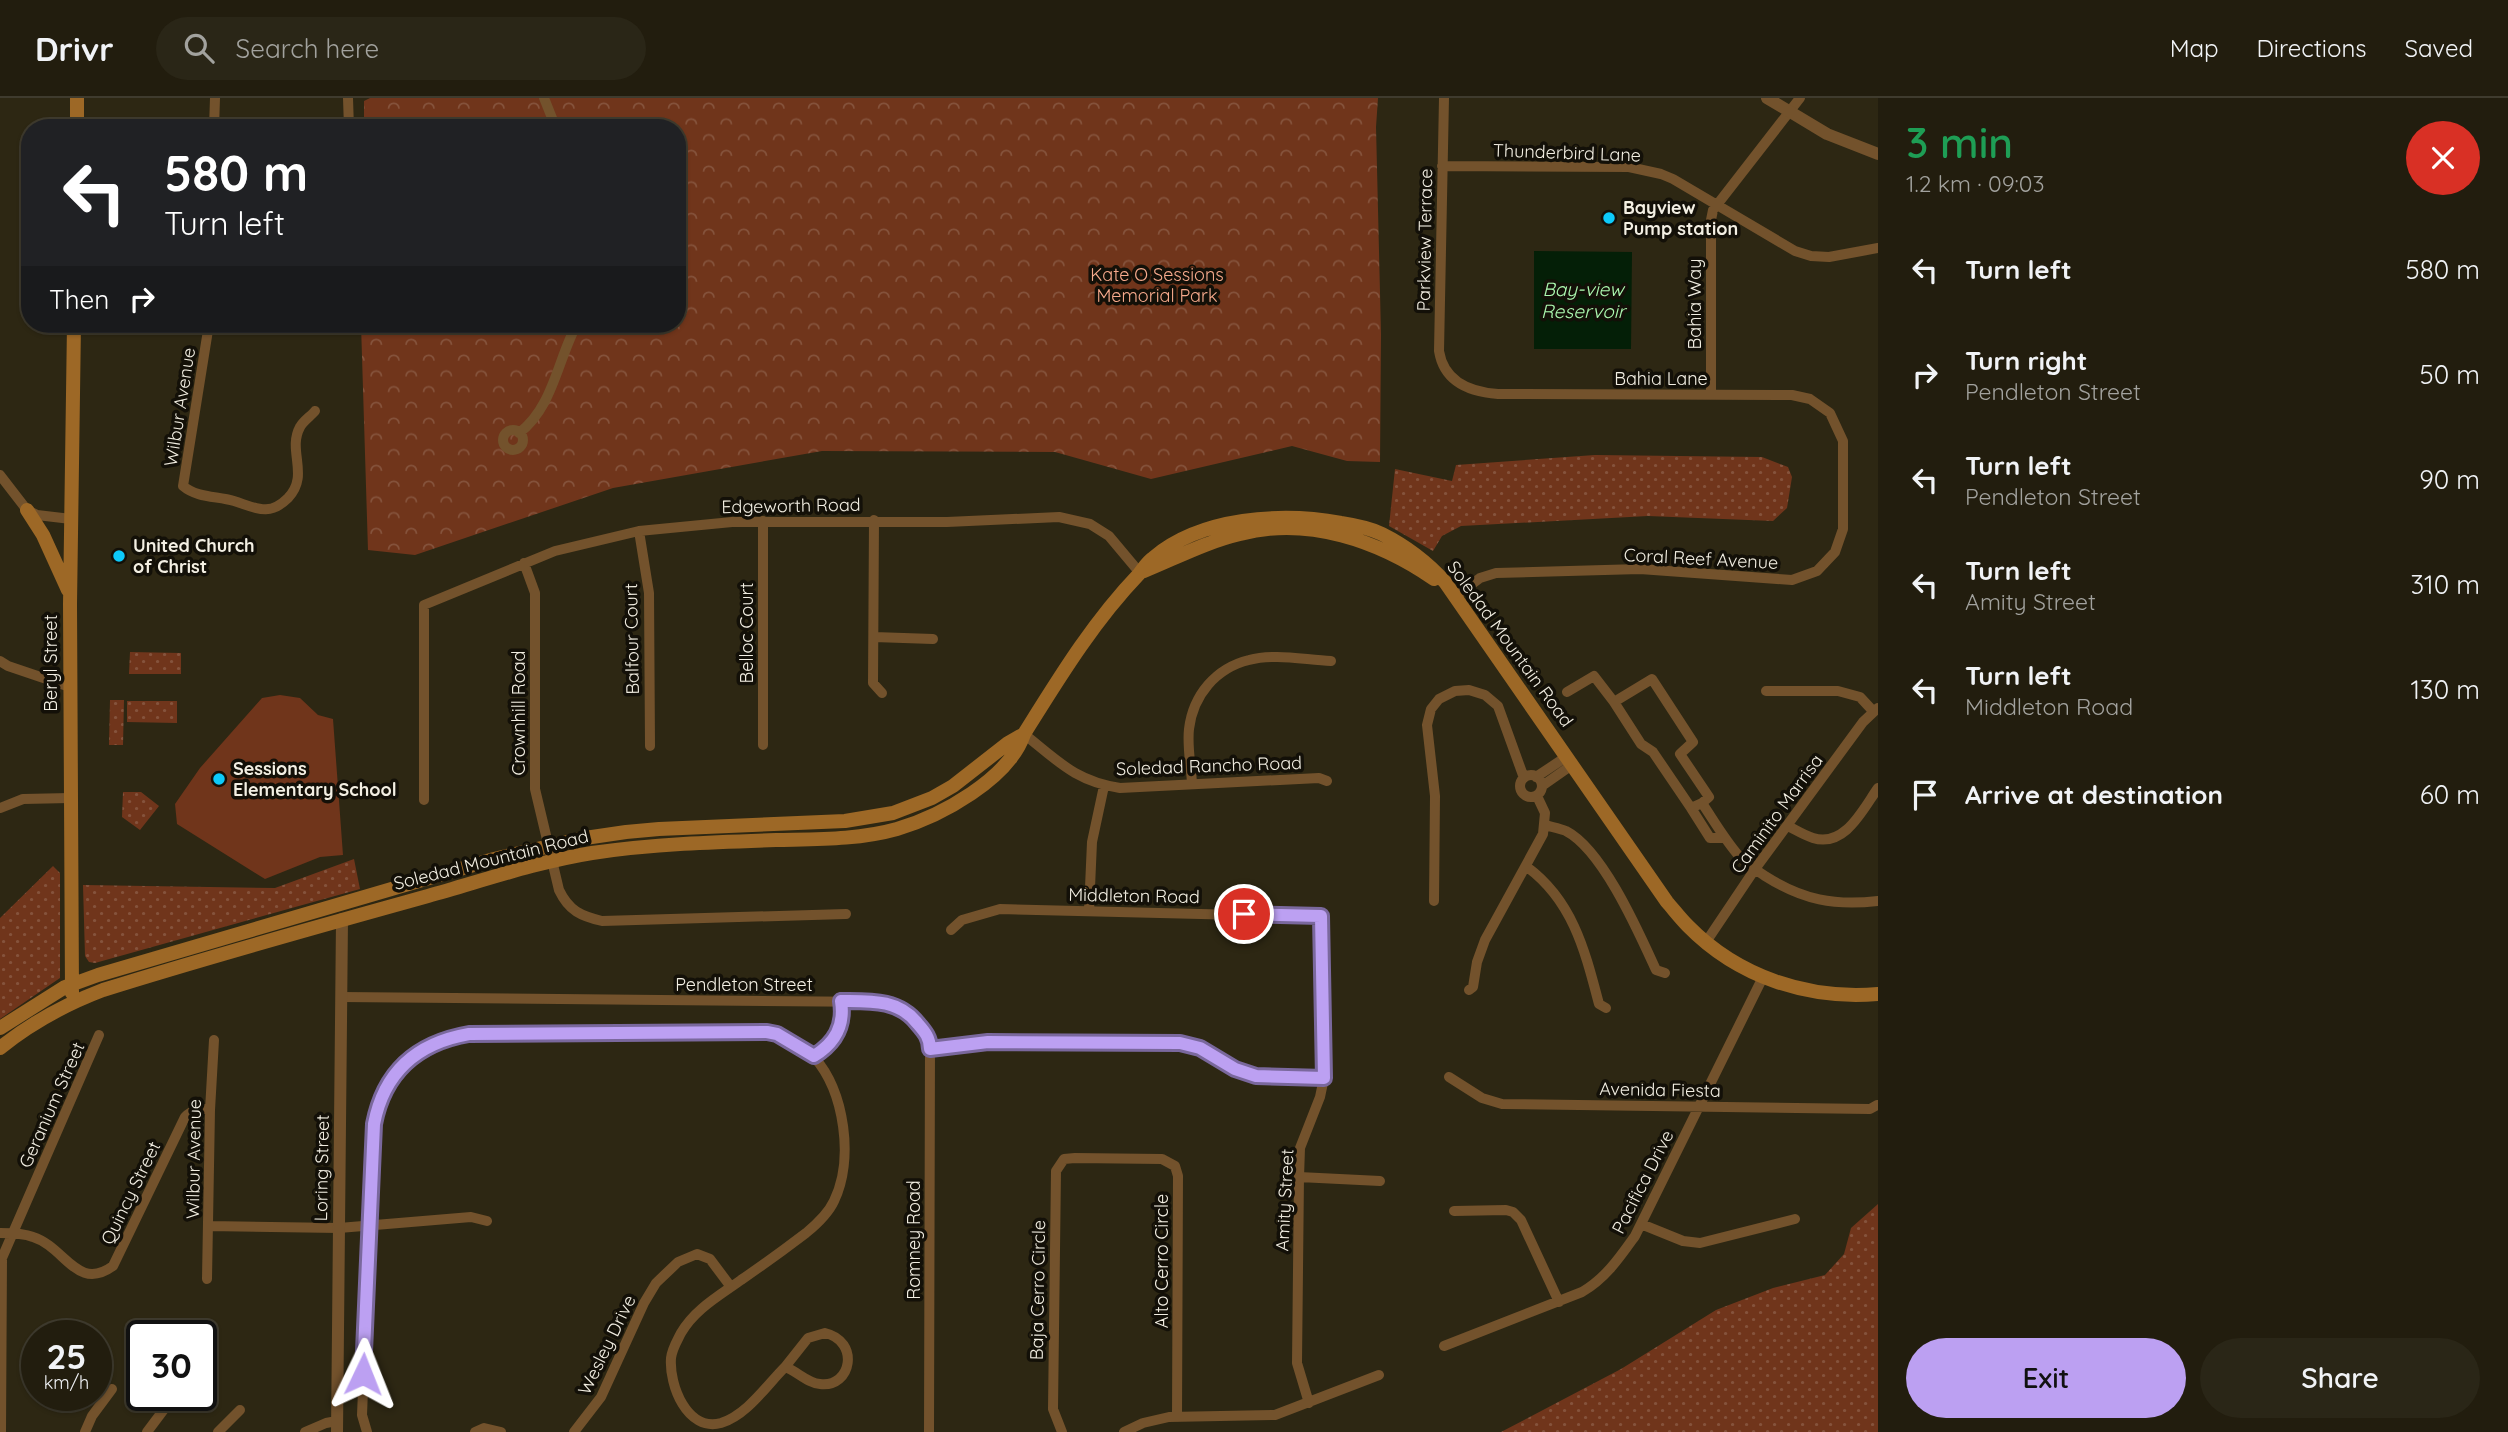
<!DOCTYPE html>
<meta charset="utf-8">
<style>
:root{--surface:#221d0e;--page:#2a2617;--text:#f1f3f6;--muted:#a2a29e;--line:#3f3b2e;--accent:#bca0f2}
body{margin:0;font-family:Quicksand,sans-serif;background:var(--page);color:var(--text);height:100vh;display:flex;flex-direction:column;font-size:26px;white-space:nowrap}
*{box-sizing:border-box;margin:0}
p{font-size:23px;color:var(--muted)}
.icon{flex:none;width:38px;height:38px;fill:none;stroke:currentColor;stroke-width:2;stroke-linecap:round;stroke-linejoin:round}
.map{position:relative;flex:1;overflow:hidden}
.side{display:flex;flex-direction:column;background:var(--surface);width:630px}
.side>*{flex:none}
.banner{position:absolute;left:21px;top:21px;width:665px;height:214px;border-radius:28px;box-shadow:0 2px 5px #0004,0 0 0 2px var(--line);background:#202124;color:#fff;overflow:hidden}
.speed{position:absolute;left:21px;top:1222px;display:flex;gap:14px;font-size:35px;font-weight:700;text-align:center}
.speed>*{display:grid;place-content:center;width:91px;height:91px;border-radius:50%;background:var(--surface);box-shadow:0 2px 5px #0004,0 0 0 2px var(--line);line-height:1}
.speed small{font-size:18px;font-weight:400}
.speed .limit{border:4px solid #111;border-radius:10px;background:#fff;color:#111}
.pin{position:absolute;display:grid;place-items:center;width:60px;height:60px;color:#fff;margin:-30px;border:4px solid #fff;border-radius:50%;box-shadow:0 2px 7px #0007}
.me{position:absolute;width:77px;margin:-38px;rotate:2deg;stroke-linejoin:round;filter:drop-shadow(0 0 5px #0008)}
.turn{display:flex;align-items:center;gap:24px;height:147px;padding:0 28px;font-size:32px}
.turn .icon{width:91px;height:91px;stroke-width:2.5}
.turn b{display:block;font-size:49px;line-height:60px}
.then{display:flex;align-items:center;height:66px;padding:0 28px;background:#0003;gap:14px;font-size:26px}
.round{display:grid;place-items:center;flex:none;width:74px;height:74px;border-radius:37px;background:var(--page)}
.overview{display:flex;align-items:center;justify-content:space-between;height:119px;padding:0 28px}
h1{font-size:42px;font-weight:600;line-height:52px;color:#1e9e55}
.button{display:flex;gap:14px;margin-top:auto;padding:14px 28px}
.button a{flex:1;height:80px;border-radius:42px;background:var(--accent);color:#111;font-size:28px;font-weight:600;line-height:80px;text-align:center}
.button a+a{background:var(--page);color:var(--text)}
ul{padding:0;list-style:none}
li{display:flex;align-items:center;gap:21px;height:105px;padding:0 28px}
li div{flex:1}
li b{display:block;font-size:26px}
li em{font-style:normal}
header{display:flex;align-items:center;gap:42px;box-sizing:border-box;height:98px;padding:0 35px;background:var(--surface);border-bottom:2px solid var(--line)}
header strong{font-size:33px}
nav{display:flex;gap:38px;margin-inline-start:auto;font-size:24px}
.search{width:490px;height:63px;background:var(--page);display:flex;align-items:center;gap:18px;box-sizing:border-box;padding:0 24px;border-radius:38px;color:var(--muted);font-size:26px}
main{display:flex;flex:1;min-height:0}
.map>svg:first-child{display:block}
.grass{fill:url(#grass-dots)}
.park{fill:url(#park-crowns)}
.pitch{fill:#70351b}
.water{fill:#041f07}
.lines{fill:none;stroke-linecap:round;stroke-linejoin:round}
.minor{stroke:#73522c;stroke-width:10}
.tertiary{stroke:#73522c;stroke-width:12}
.secondary{stroke:#9d6826;stroke-width:14}
.route-casing{stroke:#7a689d;stroke-width:18}
.route{stroke:#bca0f2;stroke-width:12}
.poi-dot{fill:#0dcafa;stroke:#131008;stroke-width:2.5}
.labels{text-anchor:middle;stroke-width:7;stroke-linejoin:round;paint-order:stroke}
.street-label{font-size:18px;fill:#f3efe3;stroke:#131008}
.poi-label{font-size:18px;font-weight:bold;fill:#f3efe3;stroke:#131008;text-anchor:start}
.park-label{font-size:18px;fill:#f8ab8d;stroke:#131008}
.water-label{font-size:19px;font-style:italic;fill:#acf9b0;stroke:#131008}
</style>
<header>
<strong>Drivr</strong>
<div class="search"><svg class="icon" aria-label="search" viewBox="0 0 24 24"><circle cx="10" cy="10" r="6"/><path d="M15 15l6 6"/></svg>Search here</div>
<nav><a>Map</a><a>Directions</a><a>Saved</a></nav>
</header>
<main>
<div class="map">
<svg width="1878" height="1334" viewBox="0 0 1878 1334">
<defs>
<pattern id="grass-dots" width="8" height="8" patternUnits="userSpaceOnUse" patternTransform="scale(1.75)"><rect width="8" height="8" fill="#70351b"/><path d="M2 2h.1M6 6h.1" fill="none" stroke="#85533c" stroke-width="1.8" stroke-linecap="round"/></pattern>
<pattern id="park-crowns" width="20" height="18" patternUnits="userSpaceOnUse" patternTransform="scale(1.75)"><rect width="20" height="18" fill="#70351b"/><path d="M2 6a3 3 0 1 1 6 0M12 15a3 3 0 1 1 6 0" fill="none" stroke="#85533c"/></pattern>
</defs>
<rect width="100%" height="100%" fill="#2d2713"/>
<path class="grass" d="M1595,357L1762,359L1788,369L1792,379L1787,410L1773,423L1648,418L1461,428L1442,438L1433,453L1389,428L1395,371L1452,383L1456,367Z
M130,554L181,555V576H129Z
M110,602H124L123,647H109Z
M127,603H177V625L127,624Z
M123,694H141L159,708L140,732L122,719Z
M354,761L360,791L95,865L89,864L85,858L83,787L275,790Z
M53,768L60,775V880L0,921V820Z
M1878,1106V1334H1501L1621,1271L1716,1212L1773,1190L1825,1177L1844,1156L1851,1130Z"/>
<path class="park" d="M370,0H1378L1376,29L1381,236L1380,364L1347,363L1292,348L1151,381L1055,354L822,353L613,390L415,457L368,452L361,226H677V30H364V3Z"/>
<path class="pitch" d="M280,597L300,600L318,617L333,621L343,757L320,759L265,781L177,726L175,706L200,670L262,600Z"/>
<path class="water" d="M1534,153L1632,154L1631,251H1534Z"/>
<g class="lines">
<path class="minor" d="M348,0L349,30
M544,0L556,30
M1444,0L1439,253C1444,284 1470,294 1498,296L1792,297L1810,301L1830,315L1843,343V431L1835,454L1817,473L1792,482L1640,471L1496,475L1480,480L1456,498
M214,30L215,0
M1442,68L1629,69L1661,76L1673,81L1795,153L1811,158L1829,159L1878,150
M209,226L183,388C197,400 217,398 234,403C256,410 269,419 288,400C310,377 287,353 300,329C303,323 311,318 315,313
M1711,297V122L1713,112L1800,0
M503 342a10 10 0 1 1 20 0a10 10 0 1 1-20 0Z
M519,335C553,310 558,260 577,226
M0,377L27,412L37,417L71,421
M874,422L873,585L882,595
M639,433L649,495L650,648
M524,465L535,495V691L559,792C569,813 581,818 602,823L846,816
M874,539L933,541
M0,563L8,568L70,589
M1766,593H1838L1860,599L1873,613
M1567,594L1594,578L1614,604L1641,646L1653,654L1691,710L1702,705C1714,723 1725,742 1739,758C1746,766 1756,772 1765,778C1803,802 1834,808 1878,803
M1614,604L1652,581L1693,644L1680,656L1709,699L1702,705
M1024,636C1058,663 1075,683 1120,690L1319,680L1327,683
M763,647V423
M1520 688a11 11 0 1 1 22 0a11 11 0 1 1-22 0Z
M1536,679L1566,659
M1192,685C1191,668 1187,648 1189,631C1193,597 1216,570 1249,562C1274,555 1305,562 1331,563
M1542,688L1572,667
M424,702V507L555,453L639,433L732,424H947L1059,419L1090,426L1109,438L1140,475
M0,710L23,701L70,700
M1691,710L1710,740H1725
M1545,727C1551,729 1559,730 1566,733C1603,752 1639,835 1656,872L1665,875
M1788,728C1796,732 1804,737 1813,740C1845,750 1863,711 1878,690
M1527,769C1573,803 1585,853 1599,906L1606,910
M1434,803L1435,698L1427,627L1431,611L1439,601L1455,593L1469,592L1485,597L1498,608L1524,680
M1089,812L1092,744L1104,688
M951,832L962,822L1000,811L1321,819L1324,980L1320,999L1300,1050L1299,1079L1297,1265L1309,1305
M1706,844L1755,771L1863,624L1878,610
M1469,892L1473,889L1477,864L1485,842L1543,736L1545,715L1537,698
M341,899L882,904C906,911 922,923 930,947L929,1334
M930,951L988,944L1180,945L1200,950L1235,971L1256,978L1324,980
M814,958C835,945 845,928 841,903
M1449,979L1482,1000L1502,1006L1870,1011L1877,1007
M1299,1079L1380,1083
M1454,1113L1506,1112L1513,1114L1521,1122L1559,1204
M1641,1126L1683,1143L1700,1145L1795,1121
M208,1128L339,1130L471,1119L487,1123
M0,1135C11,1135 23,1135 33,1139C65,1149 77,1194 113,1168L185,1019C191,1013 201,1009 210,1012
M207,1181L210,1012L214,942
M825,1235C860,1243 852,1290 820,1286C807,1285 797,1273 785,1269L808,1240Z
M1444,1248L1582,1194C1606,1180 1620,1159 1635,1138L1763,879
M1,1334L2,1160L99,937
M85,1334L92,1318L112,1291
M147,1334L174,1298
M218,1334L240,1312
M305,1334L326,1325L337,1323
M367,1334L362,1317L374,1026C384,976 419,945 469,936L767,934C783,938 804,947 814,959C845,994 854,1062 834,1103C828,1116 817,1126 806,1135C785,1151 763,1167 741,1182C719,1198 695,1211 681,1235C677,1243 672,1251 671,1260C669,1287 687,1334 721,1325C747,1317 766,1288 785,1269
M475,1334L484,1330L501,1334
M574,1334L601,1299L644,1205L656,1185L678,1164L697,1156L710,1161L731,1189
M1062,1334L1053,1311L1056,1073L1064,1061L1075,1060L1162,1061L1175,1068L1178,1078L1177,1319
M1124,1334L1143,1325L1169,1319L1275,1317L1379,1277"/>
<path class="tertiary" d="M1767,0L1827,36L1878,56
M337,1334L342,821"/>
<path class="secondary" d="M77,30V0
M27,412L43,437L68,492
M1144,473C1176,460 1206,444 1240,436C1308,418 1379,443 1434,481
M72,895L70,506L74,226
M0,930L65,889L98,877L494,761L585,740L626,734L659,731L845,723L893,715L932,700L953,688L1008,645L1024,636
M0,950C31,925 66,906 103,892C211,858 320,828 428,798C482,783 536,764 592,755C653,746 714,744 776,742C816,741 858,742 897,731C941,718 1009,681 1024,636C1059,580 1093,524 1139,476C1143,471 1147,464 1153,460C1201,419 1282,414 1341,425C1354,427 1370,430 1382,436C1406,448 1427,464 1445,484L1667,804C1674,812 1681,821 1688,828C1738,879 1808,902 1878,896"/>
</g>
<g class="lines">
<g class="route-casing">
<path id="route" d="M363,1276L374,1026C384,974 417,945 469,936L767,934L777,936L814,958C835,945 845,928 841,903C870,903 899,901 918,926C925,934 930,940 930,951L988,944L1180,945L1200,950L1235,971L1256,978L1324,980L1321,818L1244,816"/>
</g>
<use href="#route" class="route"/>
</g>
<g class="poi-dot">
<circle cx="1609" cy="120" r="7"/>
<circle cx="119" cy="458" r="7"/>
<circle cx="219" cy="681" r="7"/>
</g>
<g class="labels">
<g class="street-label">
<text transform="translate(1567 55) rotate(2)" y="6">Thunderbird Lane</text>
<text transform="translate(1425 142) rotate(-89)" y="6">Parkview Terrace</text>
<text transform="translate(1695 206) rotate(-90)" y="6">Bahia Way</text>
<text x="1661" y="287">Bahia Lane</text>
<text transform="translate(180 309) rotate(-81)" y="6">Wilbur Avenue</text>
<text transform="translate(791 408) rotate(-1)" y="6">Edgeworth Road</text>
<text transform="translate(1701 461) rotate(3)" y="6">Coral Reef Avenue</text>
<text transform="translate(747 535) rotate(-90)" y="6">Belloc Court</text>
<text transform="translate(632 541) rotate(-91)" y="6">Balfour Court</text>
<text transform="translate(1510 546) rotate(54)" y="6">Soledad Mountain Road</text>
<text transform="translate(51 565) rotate(-90)" y="6">Beryl Street</text>
<text transform="translate(519 615) rotate(-90)" y="6">Crownhill Road</text>
<text transform="translate(1209 668) rotate(-2)" y="6">Soledad Rancho Road</text>
<text transform="translate(1777 716) rotate(-54)" y="6">Caminito Marrisa</text>
<text transform="translate(491 762) rotate(-14)" y="6">Soledad Mountain Road</text>
<text transform="translate(1134 798) rotate(1)" y="6">Middleton Road</text>
<text x="744" y="893">Pendleton Street</text>
<text transform="translate(1660 992) rotate(1)" y="6">Avenida Fiesta</text>
<text transform="translate(52 1007) rotate(-66)" y="6">Geranium Street</text>
<text transform="translate(194 1061) rotate(-89)" y="6">Wilbur Avenue</text>
<text transform="translate(322 1070) rotate(-89)" y="6">Loring Street</text>
<text transform="translate(1643 1084) rotate(-63)" y="6">Pacifica Drive</text>
<text transform="translate(131 1095) rotate(-64)" y="6">Quincy Street</text>
<text transform="translate(1285 1102) rotate(-87)" y="6">Amity Street</text>
<text transform="translate(914 1142) rotate(-90)" y="6">Romney Road</text>
<text transform="translate(1162 1163) rotate(-90)" y="6">Alto Cerro Circle</text>
<text transform="translate(1038 1192) rotate(-89)" y="6">Baja Cerro Circle</text>
<text transform="translate(607 1247) rotate(-64)" y="6">Wesley Drive</text>
</g>
<g class="poi-label">
<text x="1623" y="116">Bayview<tspan x="1623" dy="21">Pump station</tspan></text>
<text x="133" y="454">United Church<tspan x="133" dy="21">of Christ</tspan></text>
<text x="233" y="677">Sessions<tspan x="233" dy="21">Elementary School</tspan></text>
</g>
<g class="park-label">
<text x="1157" y="183">Kate O Sessions<tspan x="1157" dy="21">Memorial Park</tspan></text>
</g>
<g class="water-label">
<text x="1583" y="198">Bay-view<tspan x="1583" dy="22">Reservoir</tspan></text>
</g>
</g>
</svg>
<div class="speed"><div>25<small>km/h</small></div><div class="limit">30</div></div>
<div class="pin" style="left:1244px;top:816px;background:#d93025"><svg class="icon" aria-label="arrive" viewBox="0 0 24 24"><path d="M6 21V4h12l-3 4 3 4H6"/></svg></div>
<svg class="me" style="left:363px;top:1276px" viewBox="-20 -20 40 40"><path d="M0-17L14 15 0 8-14 15z" fill="#bca0f2" stroke="#fff" stroke-width="4"/></svg>
<div class="banner">
<div class="turn"><svg class="icon" aria-label="left" viewBox="0 0 24 24"><path d="M17 20v-9H6M10 6l-5 5 5 5"/></svg><div><b>580 m</b>Turn left</div></div>
<div class="then">Then<svg class="icon" aria-label="right" viewBox="0 0 24 24"><path d="M7 20v-9h11M14 6l5 5-5 5"/></svg></div>
</div>
</div>
<section class="side">
<div class="overview"><div><h1>3 min</h1><p>1.2 km · 09:03</p></div><a class="round" style="background:#d93025;color:#fff"><svg class="icon" aria-label="close" viewBox="0 0 24 24"><path d="M6 6l12 12M18 6L6 18"/></svg></a></div>
<ul>
<li><svg class="icon" aria-label="left" viewBox="0 0 24 24"><path d="M17 20v-9H6M10 6l-5 5 5 5"/></svg><div><b>Turn left</b></div><em>580 m</em></li>
<li><svg class="icon" aria-label="right" viewBox="0 0 24 24"><path d="M7 20v-9h11M14 6l5 5-5 5"/></svg><div><b>Turn right</b><p>Pendleton Street</p></div><em>50 m</em></li>
<li><svg class="icon" aria-label="left" viewBox="0 0 24 24"><path d="M17 20v-9H6M10 6l-5 5 5 5"/></svg><div><b>Turn left</b><p>Pendleton Street</p></div><em>90 m</em></li>
<li><svg class="icon" aria-label="left" viewBox="0 0 24 24"><path d="M17 20v-9H6M10 6l-5 5 5 5"/></svg><div><b>Turn left</b><p>Amity Street</p></div><em>310 m</em></li>
<li><svg class="icon" aria-label="left" viewBox="0 0 24 24"><path d="M17 20v-9H6M10 6l-5 5 5 5"/></svg><div><b>Turn left</b><p>Middleton Road</p></div><em>130 m</em></li>
<li><svg class="icon" aria-label="arrive" viewBox="0 0 24 24"><path d="M6 21V4h12l-3 4 3 4H6"/></svg><div><b>Arrive at destination</b></div><em>60 m</em></li>
</ul>
<div class="button"><a>Exit</a><a>Share</a></div>
</section>
</main>
